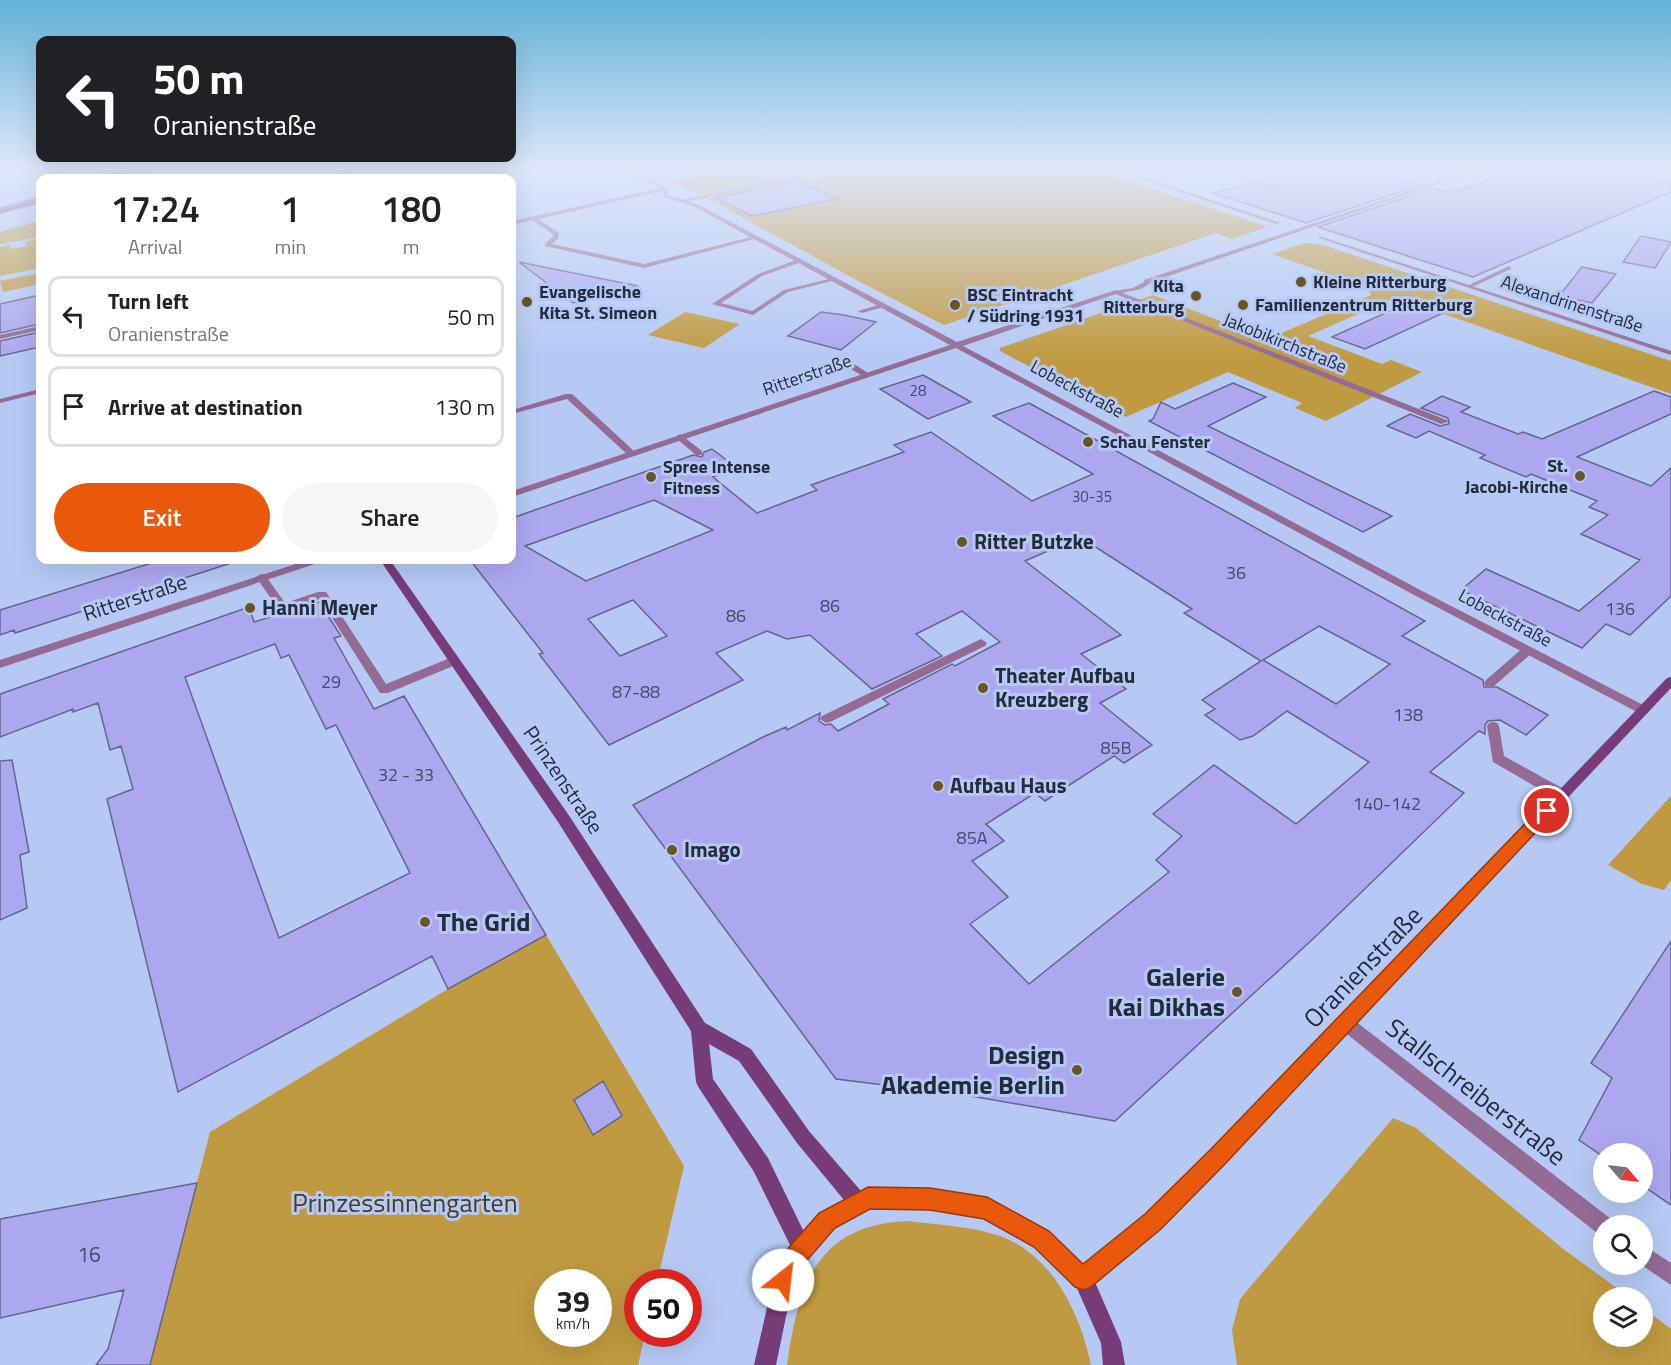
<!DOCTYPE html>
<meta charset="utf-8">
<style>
:root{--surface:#fff;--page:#f6f6f6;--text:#222;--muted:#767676;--line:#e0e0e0;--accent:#ea580c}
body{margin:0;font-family:"Titillium Web",sans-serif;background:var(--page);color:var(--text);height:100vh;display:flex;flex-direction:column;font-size:22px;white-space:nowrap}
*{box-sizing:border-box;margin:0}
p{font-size:20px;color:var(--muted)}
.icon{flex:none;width:33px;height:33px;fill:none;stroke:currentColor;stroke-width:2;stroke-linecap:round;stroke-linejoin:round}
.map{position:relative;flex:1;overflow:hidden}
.panel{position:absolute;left:36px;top:174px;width:480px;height:390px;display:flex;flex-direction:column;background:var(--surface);border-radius:12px;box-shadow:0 6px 24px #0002}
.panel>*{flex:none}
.banner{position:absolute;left:36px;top:36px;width:480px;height:126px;border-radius:12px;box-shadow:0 6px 24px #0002;background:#202124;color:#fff;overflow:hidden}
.needle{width:39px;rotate:118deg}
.buttons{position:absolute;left:1593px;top:1143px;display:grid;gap:12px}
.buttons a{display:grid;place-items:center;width:60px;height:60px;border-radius:50%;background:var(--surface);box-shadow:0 6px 24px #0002;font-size:30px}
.speed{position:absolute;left:534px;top:1269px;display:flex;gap:12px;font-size:30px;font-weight:700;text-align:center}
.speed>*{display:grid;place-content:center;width:78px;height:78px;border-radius:50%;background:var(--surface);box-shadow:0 6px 24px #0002;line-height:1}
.speed small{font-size:15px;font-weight:400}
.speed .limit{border:9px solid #d22;background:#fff;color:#111}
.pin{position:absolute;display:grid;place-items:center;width:51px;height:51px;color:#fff;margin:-26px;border:3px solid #fff;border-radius:50%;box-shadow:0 2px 6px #0007}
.me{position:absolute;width:66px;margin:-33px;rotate:29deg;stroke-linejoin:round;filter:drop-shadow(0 0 4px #0008)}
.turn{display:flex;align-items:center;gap:21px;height:126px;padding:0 18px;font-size:27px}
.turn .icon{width:78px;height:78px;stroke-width:2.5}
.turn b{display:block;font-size:42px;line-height:51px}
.eta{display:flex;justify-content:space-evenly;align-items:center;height:102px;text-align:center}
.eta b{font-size:36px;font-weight:600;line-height:42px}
.cta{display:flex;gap:12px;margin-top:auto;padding:12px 18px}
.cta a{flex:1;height:69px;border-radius:36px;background:var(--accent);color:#fff;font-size:24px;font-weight:600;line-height:69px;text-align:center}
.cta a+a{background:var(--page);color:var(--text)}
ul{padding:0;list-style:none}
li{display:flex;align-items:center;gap:18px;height:81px;margin:0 12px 9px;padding:0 6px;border:3px solid var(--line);border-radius:12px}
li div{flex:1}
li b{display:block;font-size:22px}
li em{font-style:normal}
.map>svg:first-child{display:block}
.green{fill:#c09a40;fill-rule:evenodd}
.building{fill:#aca8f0;stroke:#66658e;stroke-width:1.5;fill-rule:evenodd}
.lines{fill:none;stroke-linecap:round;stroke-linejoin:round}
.lane{fill:#936b94;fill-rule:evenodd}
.street{fill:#936b94;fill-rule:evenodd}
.secondary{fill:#763c78;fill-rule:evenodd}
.rail{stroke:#5d6984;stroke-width:2}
.route{fill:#ea580c;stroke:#983908;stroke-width:1.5}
.poi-dot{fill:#695423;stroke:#b5c9f4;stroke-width:2}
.labels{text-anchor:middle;stroke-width:6;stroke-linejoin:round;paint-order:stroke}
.far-number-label{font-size:15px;fill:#464b69}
.far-poi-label{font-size:18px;font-weight:bold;fill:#242c3c;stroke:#b5c9f4;text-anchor:start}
.far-street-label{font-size:18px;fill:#242c3c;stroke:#b5c9f4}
.number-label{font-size:18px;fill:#464b69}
.poi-label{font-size:21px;font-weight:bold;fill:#242c3c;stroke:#b5c9f4;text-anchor:start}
.street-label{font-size:21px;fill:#242c3c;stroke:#b5c9f4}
.near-number-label{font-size:21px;fill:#464b69}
.near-poi-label{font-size:26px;font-weight:bold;fill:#242c3c;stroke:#b5c9f4;text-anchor:end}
.near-street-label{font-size:26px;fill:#242c3c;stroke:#b5c9f4}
.near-park-label{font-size:26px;fill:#463c24;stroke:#b5c9f4}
</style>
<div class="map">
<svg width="1671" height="1365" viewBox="0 0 1671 1365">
<rect width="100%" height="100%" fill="#b5c9f4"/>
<path class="green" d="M737,167H1087L1268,227L1232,239L1216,233L944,325L864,284L707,198L803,178L809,180L821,177L811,173L699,195L671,181Z
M40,220V237L0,244V232Z
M40,239V268L0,276V247L9,245L12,249L27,246L25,242Z
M1305,243L1320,244L1671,361V394L1396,297L1308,336L1382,364L1391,360L1422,372L1326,421L1295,408L1302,403L1228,372L1126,417L1000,351V348L1153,295L1267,339L1371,295L1369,288L1272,254Z
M40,273V284L3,292L0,281Z
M685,312L740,324L704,348L648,335Z
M1671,796V880L1664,890L1642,884L1608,865Z
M546,935L684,1166L657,1282H638V1334H645L638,1365H150L210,1132L448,989ZM548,1282H598V1334H548Z
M1393,1118L1416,1128L1562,1248L1629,1297L1604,1298V1336H1642L1643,1308L1671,1329V1365H1237L1232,1330L1240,1299Z
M909,1221C938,1225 969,1226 997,1235C1052,1253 1080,1313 1091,1365H787C798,1286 816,1224 909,1221Z"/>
<path class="building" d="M1286,167H1331L1354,171L1365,170L1421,185L1306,223L1213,193L1257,182L1275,188Z
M1529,167H1655L1652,180L1671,182V192L1473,277L1318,227L1433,188L1450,193Z
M796,181L836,199L752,216L716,198Z
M1641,236L1671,242L1655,268L1623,262Z
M519,262L638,286L573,303Z
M1582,267L1616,274L1592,303L1559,296Z
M40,295V324L0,333V304Z
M1403,305L1454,308L1365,349L1332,337Z
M821,312L844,315L876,322L841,350L788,336Z
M40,332V347L0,356V341Z
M923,375L971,402L928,419L880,389Z
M1233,383L1266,397L1208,426L1392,516L1363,532L1149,421L1153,419L1161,402L1175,409Z
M1654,391L1671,397V414L1577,457L1651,486L1671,468V596L1630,635L1606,624L1582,648L1461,590L1486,569L1579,611L1640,560L1581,534L1608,515L1589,507L1597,501L1531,474L1526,477L1480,458L1485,455L1429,431L1416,438L1387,426L1410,414L1440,426L1449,424L1448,418L1421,408L1442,396L1470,407L1461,412L1518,434L1523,432L1542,439Z
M1029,403L1425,621L1402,636L1483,680L1484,687H1497L1548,715L1526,735L1500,720L1488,721L1485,725V734L1479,731L1430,772L1464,793L1315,937L1115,1121L965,1095L836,1079L633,805L763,737L786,727L787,730L820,713L819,721L825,725L831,724L838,731L889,704L883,699L952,664L955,666L1000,642L962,611L916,634L942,656L872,689L810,635L787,639L767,631L716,653L743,680L609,745L539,654L543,653L470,560H512V518L693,455L702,457L704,452L712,449L737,468L713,477L757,513L817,490L811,485L904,452L894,445L931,432L1032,501L1093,474L993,416ZM654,500L713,530L586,581L525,546ZM1080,537L1192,609L1184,613L1261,661L1202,700L1215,709L1205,715L1240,740L1253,736L1287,711L1369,762L1296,824L1214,765L1153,814L1182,836L1156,860L1169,872L1029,984L970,924L1008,897L972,861L1004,841L986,824L1035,793L1045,801L1114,756L1124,763L1152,745L1100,703L1126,689L1081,654L1121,635L1025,561ZM633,600L667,636L620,656L588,619ZM1319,626L1390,664L1336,704L1263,660Z
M161,560H227L228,564L15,633L14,630L0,635V610Z
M319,602L341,636L334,638L374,709L404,696L546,935L448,989L432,956L178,1092L107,799L133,789L121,746L110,750L98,703L73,712V709L0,737V694L249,607L254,622ZM275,644L281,658L289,655L326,729L336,725L410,873L279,938L185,677Z
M12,760L29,852L20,855L27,908L0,920V761Z
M1671,941V1205L1642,1185V1154H1604V1157L1579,1140L1612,1078L1591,1063Z
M603,1081L622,1116L593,1135L574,1100Z
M197,1183L150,1365H96L108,1349L124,1290L0,1318V1219Z"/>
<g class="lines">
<path class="lane" d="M799,175L801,178L685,202L682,200Z
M40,196V200L0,211V207Z
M531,217H535L559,233L558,239L552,244L644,264L755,236L758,238L644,268L545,246V244L554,235L531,219Z
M799,259L801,260V262L762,276L721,303L752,311L784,290L833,278L836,280L788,292L753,315L712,304L758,274Z
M1509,266L1511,267V269L1472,287L1467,286Z
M1115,290L1447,420L1448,422L1441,424L1113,293L1112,292Z
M882,304L885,306L884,307L862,313L858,311Z
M838,358H844L870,374L863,376L838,362Z
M40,389V393L0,403V399Z
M566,394H572L634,451V455H628L567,399L512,414V410Z
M680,434L702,451V455H696L677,439L676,437Z
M261,574L265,575L285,603L318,592H326L386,684L450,658L454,657L460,661L458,664L388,693H380L320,599L287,610H279L256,577Z
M981,639L987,643L985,646L830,722L826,723L820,719L822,716Z
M1528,646L1534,650L1532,653L1494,686H1486L1484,683L1486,680L1524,647Z
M1493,722L1497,723L1499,726L1504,756L1567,791L1569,795L1567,799L1562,800L1557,799L1493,762L1487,726L1489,723Z"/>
<path class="street" d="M380,167H390L323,178H313Z
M619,167H625L669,188L667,191L668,195L697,204L957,342L1113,291L1133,288L1144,282V280L1482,167H1488L1154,281L1141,289L1116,294L963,346L1424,592L1647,707L1649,710L1647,713H1639L1416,596L956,348L512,497V491L950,345L693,206L664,197L662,191L512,225V221L661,188Z
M1104,167H1111L1281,223L1276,224Z
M1319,236L1671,351V355L1319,238Z
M40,326V330L0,339V335Z
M308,560H322L321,562L0,668V660Z
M1344,1014L1350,1017L1611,1219L1613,1226H1604V1235L1597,1233L1338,1027L1336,1022L1338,1017Z
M1642,1244L1671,1263V1285L1640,1264H1642Z"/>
<path class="secondary" d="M134,167H141L99,178H92Z
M159,167H166L129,178L126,176Z
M40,199V203L0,214V210Z
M380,560H390L568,814L705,1023L751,1049L809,1131L861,1191L868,1189L930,1190L987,1198L1049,1232L1084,1266L1146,1214L1212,1151L1667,678L1671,677V688L1224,1163L1160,1228L1095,1282L1121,1342L1125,1365H1103L1101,1343L1076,1286L1035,1246L984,1217L930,1208L870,1207L834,1227L795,1273L776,1365H754L776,1268L779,1261L791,1247L754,1172L699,1088L696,1082L691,1031L558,822ZM709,1044L739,1061L797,1143L844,1200L820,1213L804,1232L768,1158L713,1079Z"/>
<path class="rail" d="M105,178L147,167
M0,210L40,198"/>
</g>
<linearGradient id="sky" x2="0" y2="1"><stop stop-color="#63b2d7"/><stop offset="0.47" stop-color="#dee7fa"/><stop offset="1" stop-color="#dee7fa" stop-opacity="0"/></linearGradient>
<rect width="1671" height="358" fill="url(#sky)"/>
<path class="route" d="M1547,805L1552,807L1555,811L1552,815L1225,1164L1161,1229L1091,1287L1083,1290L1075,1287L1034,1247L984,1219L930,1210L870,1209L835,1228L795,1274L791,1288L783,1291L775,1288L771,1280L778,1260L819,1213L868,1187L930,1188L987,1197L1049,1231L1083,1264L1145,1214L1211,1149L1541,807Z"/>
<g class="poi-dot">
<circle cx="1301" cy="282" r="6"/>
<circle cx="1196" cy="296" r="6"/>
<circle cx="527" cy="302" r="6"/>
<circle cx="955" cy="305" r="6"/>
<circle cx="1243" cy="305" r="6"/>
<circle cx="1088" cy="442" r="6"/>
<circle cx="1580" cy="476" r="6"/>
<circle cx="651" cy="477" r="6"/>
<circle cx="962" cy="542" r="6"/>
<circle cx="250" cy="608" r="6"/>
<circle cx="983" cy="688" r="6"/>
<circle cx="938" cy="786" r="6"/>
<circle cx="672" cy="850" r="6"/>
<circle cx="425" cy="922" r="6"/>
<circle cx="1237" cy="992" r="6"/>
<circle cx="1077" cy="1070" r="6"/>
</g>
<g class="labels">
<g class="far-number-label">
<text x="918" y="396">28</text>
<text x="1092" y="502">30-35</text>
</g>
<g class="far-poi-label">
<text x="1313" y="288">Kleine Ritterburg</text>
<text x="1184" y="292" text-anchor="end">Kita<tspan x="1184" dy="21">Ritterburg</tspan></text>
<text x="539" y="298">Evangelische<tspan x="539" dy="21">Kita St. Simeon</tspan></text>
<text x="967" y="301">BSC Eintracht<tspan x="967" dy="21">/ Südring 1931</tspan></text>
<text x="1255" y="311">Familienzentrum Ritterburg</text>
<text x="1100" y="448">Schau Fenster</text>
<text x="1568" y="472" text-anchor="end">St.<tspan x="1568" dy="21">Jacobi-Kirche</tspan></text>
<text x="663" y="473">Spree Intense<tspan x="663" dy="21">Fitness</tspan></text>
</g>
<g class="far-street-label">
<text transform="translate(1572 304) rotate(18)" y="6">Alexandrinenstraße</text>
<text transform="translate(1285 343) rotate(22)" y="6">Jakobikirchstraße</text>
<text transform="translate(807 375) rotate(-19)" y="6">Ritterstraße</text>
<text transform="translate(1077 389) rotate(28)" y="6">Lobeckstraße</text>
<text transform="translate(1505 618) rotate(28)" y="6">Lobeckstraße</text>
</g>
<g class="number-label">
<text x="1236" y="579">36</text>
<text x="830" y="612">86</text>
<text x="1620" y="615">136</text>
<text x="736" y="622">86</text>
<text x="331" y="688">29</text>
<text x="636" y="698">87-88</text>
<text x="1408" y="721">138</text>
<text x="1116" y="754">85B</text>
<text x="406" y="781">32 - 33</text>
<text x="1387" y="810">140-142</text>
<text x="972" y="844">85A</text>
</g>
<g class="poi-label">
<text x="974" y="549">Ritter Butzke</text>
<text x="262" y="615">Hanni Meyer</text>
<text x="995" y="683">Theater Aufbau<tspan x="995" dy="24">Kreuzberg</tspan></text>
<text x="950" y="793">Aufbau Haus</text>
<text x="684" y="857">Imago</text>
</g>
<g class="street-label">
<text transform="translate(135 598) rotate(-18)" y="7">Ritterstraße</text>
<text transform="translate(563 780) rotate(56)" y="7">Prinzenstraße</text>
</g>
<g class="near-number-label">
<text x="89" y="1262">16</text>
</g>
<g class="near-poi-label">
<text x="437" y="931" text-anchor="start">The Grid</text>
<text x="1225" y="986">Galerie<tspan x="1225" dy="30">Kai Dikhas</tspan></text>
<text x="1065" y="1064">Design<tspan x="1065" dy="30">Akademie Berlin</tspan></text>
</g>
<g class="near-street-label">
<text transform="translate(1363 967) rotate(-46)" y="9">Oranienstraße</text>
<text transform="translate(1476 1092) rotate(38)" y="9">Stallschreiberstraße</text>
</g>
<g class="near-park-label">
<text x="405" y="1212">Prinzessinnengarten</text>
</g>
</g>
</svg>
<div class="buttons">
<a><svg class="needle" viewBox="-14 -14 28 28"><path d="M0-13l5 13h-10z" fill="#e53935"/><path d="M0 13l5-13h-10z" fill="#767676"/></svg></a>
<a><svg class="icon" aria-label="search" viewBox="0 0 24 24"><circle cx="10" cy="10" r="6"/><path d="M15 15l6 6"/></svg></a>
<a><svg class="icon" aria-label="layers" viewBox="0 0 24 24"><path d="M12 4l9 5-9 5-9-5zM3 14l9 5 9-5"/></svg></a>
</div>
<div class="speed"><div>39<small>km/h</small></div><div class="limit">50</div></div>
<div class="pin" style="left:1547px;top:811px;background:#d93025"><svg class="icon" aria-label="arrive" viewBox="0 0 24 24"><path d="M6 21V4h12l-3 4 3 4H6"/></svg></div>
<svg class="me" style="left:783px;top:1280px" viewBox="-20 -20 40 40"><circle r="19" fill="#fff"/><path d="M0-13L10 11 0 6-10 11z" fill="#ea580c"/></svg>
<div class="banner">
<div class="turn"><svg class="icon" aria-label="left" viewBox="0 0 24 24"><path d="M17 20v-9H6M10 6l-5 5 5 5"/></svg><div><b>50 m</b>Oranienstraße</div></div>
</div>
<section class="panel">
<div class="eta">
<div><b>17:24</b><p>Arrival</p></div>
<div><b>1</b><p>min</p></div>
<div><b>180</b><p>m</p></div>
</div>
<ul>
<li><svg class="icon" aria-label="left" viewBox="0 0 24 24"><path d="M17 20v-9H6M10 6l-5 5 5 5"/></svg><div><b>Turn left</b><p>Oranienstraße</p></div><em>50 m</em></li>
<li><svg class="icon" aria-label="arrive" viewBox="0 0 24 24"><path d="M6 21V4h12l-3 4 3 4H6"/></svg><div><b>Arrive at destination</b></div><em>130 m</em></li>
</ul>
<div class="cta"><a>Exit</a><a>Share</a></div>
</section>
</div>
